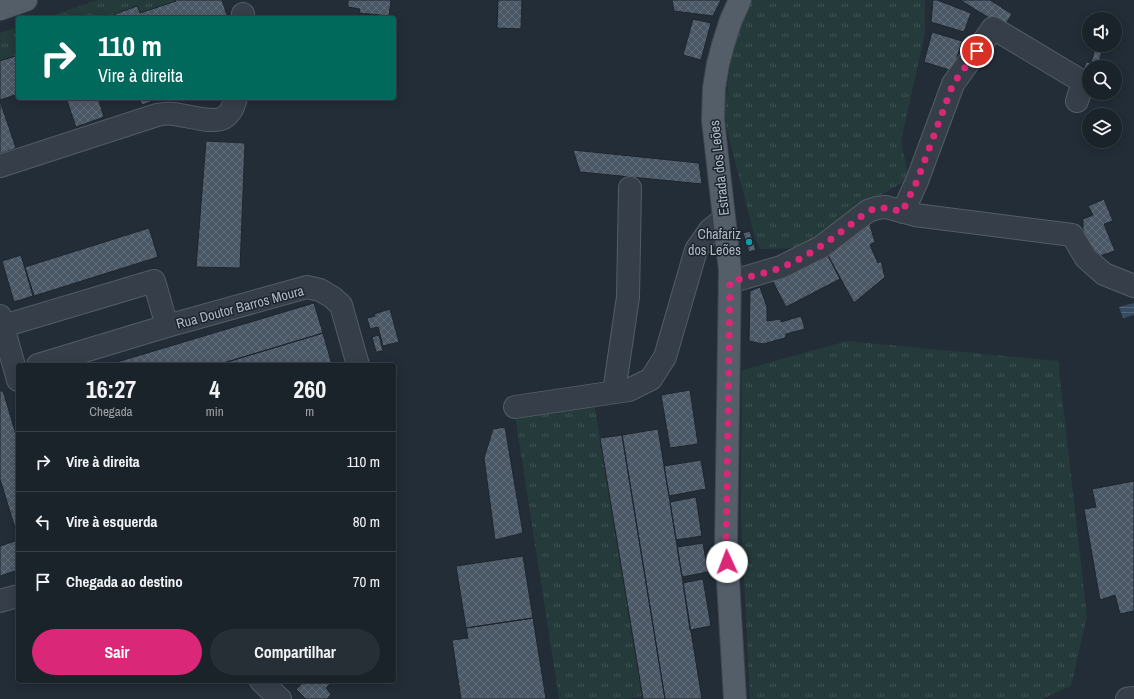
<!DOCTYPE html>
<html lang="pt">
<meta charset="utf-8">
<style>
:root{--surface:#1a222a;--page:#272f36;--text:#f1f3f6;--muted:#9fa4a8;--line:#383f47;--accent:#db2777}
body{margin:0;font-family:"Archivo Narrow",sans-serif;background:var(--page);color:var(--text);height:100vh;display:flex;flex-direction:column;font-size:15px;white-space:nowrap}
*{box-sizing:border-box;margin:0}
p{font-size:13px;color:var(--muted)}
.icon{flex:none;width:22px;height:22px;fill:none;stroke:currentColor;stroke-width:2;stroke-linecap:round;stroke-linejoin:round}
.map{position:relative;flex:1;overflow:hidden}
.details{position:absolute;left:16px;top:363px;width:380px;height:320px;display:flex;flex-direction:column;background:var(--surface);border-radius:4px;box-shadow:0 2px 10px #0003,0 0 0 1px var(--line)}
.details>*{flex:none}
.banner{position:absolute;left:16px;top:16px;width:380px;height:84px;border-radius:4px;box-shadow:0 2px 10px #0003,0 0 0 1px var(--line);background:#00695c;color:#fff;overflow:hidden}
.controls{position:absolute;left:1082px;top:12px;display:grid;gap:8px}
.controls a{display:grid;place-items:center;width:40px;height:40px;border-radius:50%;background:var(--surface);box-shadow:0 2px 10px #0003,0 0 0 1px var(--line);font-size:20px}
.pin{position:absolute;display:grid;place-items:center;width:34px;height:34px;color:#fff;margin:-17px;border:2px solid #fff;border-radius:50%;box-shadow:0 1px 4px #0007}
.me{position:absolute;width:44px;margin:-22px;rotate:358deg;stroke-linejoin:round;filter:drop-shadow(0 0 3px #0008)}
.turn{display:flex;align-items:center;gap:14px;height:84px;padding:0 16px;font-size:18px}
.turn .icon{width:52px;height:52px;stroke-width:2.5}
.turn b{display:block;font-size:28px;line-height:34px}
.eta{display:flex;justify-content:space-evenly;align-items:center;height:68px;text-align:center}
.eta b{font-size:24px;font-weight:700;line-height:28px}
.action{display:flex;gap:8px;margin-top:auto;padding:8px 16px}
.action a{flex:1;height:46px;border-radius:24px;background:var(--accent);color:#fff;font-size:16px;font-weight:700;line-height:46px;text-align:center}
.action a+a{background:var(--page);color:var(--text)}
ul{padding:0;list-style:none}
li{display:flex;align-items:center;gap:12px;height:60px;padding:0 16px;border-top:1px solid var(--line)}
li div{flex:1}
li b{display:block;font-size:15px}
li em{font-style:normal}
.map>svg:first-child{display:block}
.grass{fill:url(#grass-tufts)}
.water{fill:url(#water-rules)}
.building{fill:url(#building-cross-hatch);stroke:#1d262f}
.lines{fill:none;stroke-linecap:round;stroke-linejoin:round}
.minor-casing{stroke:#535d66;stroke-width:24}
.major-casing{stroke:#3f4852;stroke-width:24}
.minor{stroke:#363f49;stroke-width:22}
.major{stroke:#545e69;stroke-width:22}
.route{stroke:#db2777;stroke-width:7;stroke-dasharray:0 12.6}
.culture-dot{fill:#0f9aa8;stroke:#1b242d;stroke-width:1.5}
.labels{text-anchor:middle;stroke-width:3;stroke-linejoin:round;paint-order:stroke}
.street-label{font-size:14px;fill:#b0bac5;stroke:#1b242d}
.poi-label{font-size:14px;fill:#b0bac5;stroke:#1b242d;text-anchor:end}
</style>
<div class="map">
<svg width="1134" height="699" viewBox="0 0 1134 699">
<defs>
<pattern id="grass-tufts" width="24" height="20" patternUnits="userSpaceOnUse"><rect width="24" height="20" fill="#253a3a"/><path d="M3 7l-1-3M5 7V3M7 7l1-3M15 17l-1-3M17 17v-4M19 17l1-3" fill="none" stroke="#425455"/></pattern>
<pattern id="water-rules" width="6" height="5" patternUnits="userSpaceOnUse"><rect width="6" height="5" fill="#384c61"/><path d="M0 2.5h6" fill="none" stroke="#526476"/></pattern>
<pattern id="building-cross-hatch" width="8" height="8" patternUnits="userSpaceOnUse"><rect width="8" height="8" fill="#4a5764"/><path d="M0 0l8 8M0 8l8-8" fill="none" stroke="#626d79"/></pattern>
</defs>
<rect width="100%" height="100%" fill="#222d38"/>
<path class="grass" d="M97,0H175L176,1L140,13L137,6L110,16V18H45Z
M753,0H925V33L901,141L909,179L874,199L808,248L760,249L755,237L724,119L731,56L744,14Z
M18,27V55L0,61V33Z
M847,341L1058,361L1087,616L1071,686L1042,699H750L741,517L742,370Z
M594,401L642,696L627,699H559L515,415Z"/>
<path class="water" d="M1134,303V315L1123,318L1119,307Z"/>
<path class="building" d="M175,0H222L228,18H110V16L137,6L140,13L176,1Z
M348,0H391L389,16L359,13L360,9L348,7Z
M498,0H522L521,29L497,28Z
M672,0H721L713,16L674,11Z
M933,0H937L971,13L964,32L931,22Z
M960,0H990L1012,14L1004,27Z
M693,19L711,23L701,60L683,55Z
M932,32L962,41L953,71L924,62Z
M1095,48L1102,51L1098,67H1089V74L1083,71L1086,62L1091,63Z
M18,55V94L0,100V61Z
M66,98H98L104,117L76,127Z
M139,98H161L142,105Z
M0,101L16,148L0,154Z
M206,141L245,143L240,268L196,267Z
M573,150L699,163L702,184L580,172Z
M1104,199L1113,221L1104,224L1115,251L1093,258L1083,230V219L1093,215L1088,206Z
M869,222L875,242L870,245L878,263L881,261L885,277L854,303L825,250Z
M149,228L158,257L34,296L25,267Z
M750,231L756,250L749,252L743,233Z
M825,250L840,279L786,307L771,278Z
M21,255L33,296L14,302L2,261Z
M760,287L767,307V321L781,319V322L801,316L805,329L786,334L785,338L763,344L749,341L750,291Z
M314,303L323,333L217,365H107Z
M390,309L399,342L383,346L378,327L370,329L367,318L375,316L374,314Z
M323,333L332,365H217Z
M379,335L383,351L376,352L372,337Z
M690,390L698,444L670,448L661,395Z
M0,391H3L18,441V538L0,479Z
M505,427L523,533L495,540L484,458L493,429Z
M658,429L670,502L702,699H665L622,435Z
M622,435L665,699H643L600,438Z
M701,460L706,489L669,496L664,466Z
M1134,481V611L1120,614L1115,595L1100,600L1084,509L1096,507L1092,489Z
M696,497L702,536L676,540L670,502Z
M18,540V570L0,576V546Z
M703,543L708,572L682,577L677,547Z
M523,556L533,618L466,628L456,566Z
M703,579L711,626L690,630L683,583Z
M533,618L546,699H461L452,640L468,638L466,628Z
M305,681H333L326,688L331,694L327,699H306L296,689Z"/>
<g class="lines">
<g class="minor-casing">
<path id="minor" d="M243,18V14
M0,166L157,115C162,114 168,113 173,114C187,115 214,125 225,117C232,112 234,105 236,98
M903,212L917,181L953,84L993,28L1083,82L1077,101
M730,282L781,267L821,247L868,211L877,208L886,207L915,215L1072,235L1086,258L1104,274L1134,286
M0,316L18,380
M0,327L154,281L167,326
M38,365L167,326L307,287L320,290L332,297L341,305L358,365
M614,392L628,297L630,188
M515,407L629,390L651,379L665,357L696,250L710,230L724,219
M0,601L18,596
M261,681L280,699
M1127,699L1134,698"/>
</g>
<g class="major-casing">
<path id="major" d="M0,9L26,0
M735,699L726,547L730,270L713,120L714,88L718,64L723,45L731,20L740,0"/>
</g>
<use href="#minor" class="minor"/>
<use href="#major" class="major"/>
</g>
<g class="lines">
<path class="route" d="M727,562L726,547L730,282C746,277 764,274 780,268C813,255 841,232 868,211C882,206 889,208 902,212L917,181L953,84L977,51"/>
</g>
<circle class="culture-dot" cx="749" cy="242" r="4"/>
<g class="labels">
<g class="street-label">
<text transform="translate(719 168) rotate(-96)" y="5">Estrada dos Leões</text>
<text transform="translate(240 307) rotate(-15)" y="5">Rua Doutor Barros Moura</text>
</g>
<g class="poi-label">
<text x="741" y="239">Chafariz<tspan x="741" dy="16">dos Leões</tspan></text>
</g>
</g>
</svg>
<div class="controls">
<a><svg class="icon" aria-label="sound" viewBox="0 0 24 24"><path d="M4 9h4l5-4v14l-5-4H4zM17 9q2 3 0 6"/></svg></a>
<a><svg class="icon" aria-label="search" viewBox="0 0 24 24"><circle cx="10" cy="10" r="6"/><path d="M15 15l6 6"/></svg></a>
<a><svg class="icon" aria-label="layers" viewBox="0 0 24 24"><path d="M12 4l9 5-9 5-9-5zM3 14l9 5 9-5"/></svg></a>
</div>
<div class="pin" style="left:977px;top:51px;background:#d93025"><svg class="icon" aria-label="arrive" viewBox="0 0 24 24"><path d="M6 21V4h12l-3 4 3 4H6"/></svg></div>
<svg class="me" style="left:727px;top:562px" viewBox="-20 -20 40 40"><circle r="19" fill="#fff"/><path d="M0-13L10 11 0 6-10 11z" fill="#db2777"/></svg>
<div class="banner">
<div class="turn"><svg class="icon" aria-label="right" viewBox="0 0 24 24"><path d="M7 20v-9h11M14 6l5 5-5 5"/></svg><div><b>110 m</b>Vire à direita</div></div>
</div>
<section class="details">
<div class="eta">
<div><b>16:27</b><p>Chegada</p></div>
<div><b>4</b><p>min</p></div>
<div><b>260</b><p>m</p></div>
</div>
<ul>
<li><svg class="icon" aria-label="right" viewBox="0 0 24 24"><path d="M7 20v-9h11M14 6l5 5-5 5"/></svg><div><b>Vire à direita</b></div><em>110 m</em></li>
<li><svg class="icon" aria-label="left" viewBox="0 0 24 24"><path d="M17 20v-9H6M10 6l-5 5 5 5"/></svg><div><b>Vire à esquerda</b></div><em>80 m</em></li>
<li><svg class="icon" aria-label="arrive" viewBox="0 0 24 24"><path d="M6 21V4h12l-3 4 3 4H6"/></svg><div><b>Chegada ao destino</b></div><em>70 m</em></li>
</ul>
<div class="action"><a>Sair</a><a>Compartilhar</a></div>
</section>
</div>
